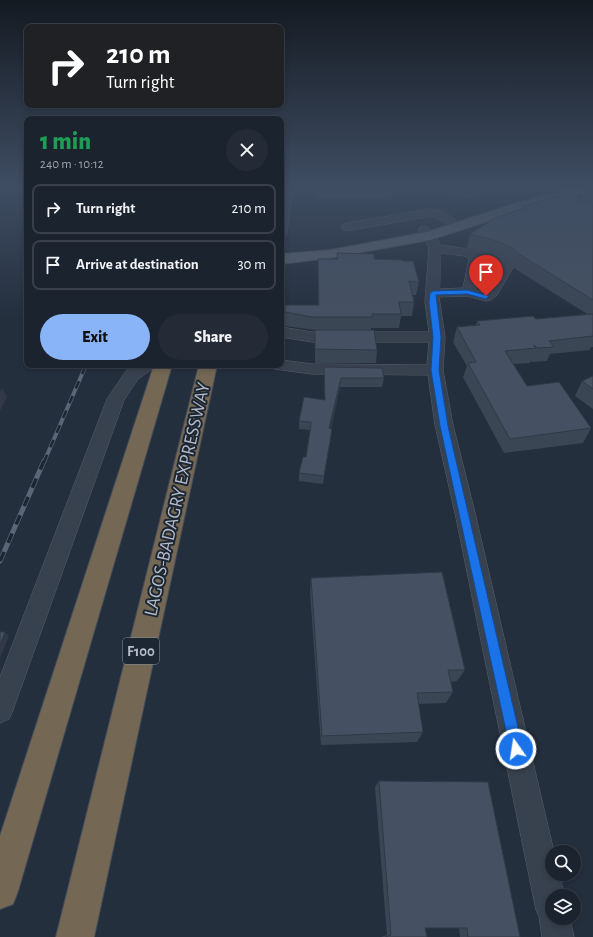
<!DOCTYPE html>
<meta charset="utf-8">
<style>
:root{--surface:#1b232e;--page:#242b36;--text:#f1f3f6;--muted:#a0a4aa;--line:#39404a;--accent:#8ab4f8}
body{margin:0;font-family:"Alegreya Sans",sans-serif;background:var(--page);color:var(--text);height:100vh;display:flex;flex-direction:column;font-size:15px;white-space:nowrap}
*{box-sizing:border-box;margin:0}
p{font-size:13px;color:var(--muted)}
.icon{flex:none;width:22px;height:22px;fill:none;stroke:currentColor;stroke-width:2;stroke-linecap:round;stroke-linejoin:round}
.map{position:relative;flex:1;overflow:hidden}
.sheet{position:absolute;left:24px;top:116px;width:260px;height:252px;display:flex;flex-direction:column;background:var(--surface);border-radius:8px;box-shadow:0 2px 6px #0003,0 0 0 1px var(--line)}
.sheet>*{flex:none}
.guide{position:absolute;left:24px;top:24px;width:260px;height:84px;border-radius:8px;box-shadow:0 2px 6px #0003,0 0 0 1px var(--line);background:#202124;color:#fff;overflow:hidden}
.tools{position:absolute;left:545px;top:845px;display:grid;gap:8px}
.tools a{display:grid;place-items:center;width:36px;height:36px;border-radius:50%;background:var(--surface);box-shadow:0 2px 6px #0003,0 0 0 1px var(--line);font-size:20px}
.pin{position:absolute;display:grid;place-items:center;width:34px;height:34px;color:#fff;margin:-41px -17px;border-radius:50% 50% 50% 0;rotate:-45deg;box-shadow:0 0 4px #0007}
.pin .icon{rotate:45deg}
.me{position:absolute;width:44px;margin:-22px;rotate:347deg;stroke-linejoin:round;filter:drop-shadow(0 0 3px #0008)}
.turn{display:flex;align-items:center;gap:14px;height:84px;padding:0 16px;font-size:18px}
.turn .icon{width:52px;height:52px;stroke-width:2.5}
.turn b{display:block;font-size:28px;line-height:34px}
.round{display:grid;place-items:center;flex:none;width:42px;height:42px;border-radius:21px;background:var(--page)}
.head{display:flex;align-items:center;justify-content:space-between;height:68px;padding:0 16px}
h1{font-size:24px;font-weight:800;line-height:30px;color:#1e9e55}
.button{display:flex;gap:8px;margin-top:auto;padding:8px 16px}
.button a{flex:1;height:46px;border-radius:24px;background:var(--accent);color:#111;font-size:16px;font-weight:800;line-height:46px;text-align:center}
.button a+a{background:var(--page);color:var(--text)}
ul{padding:0;list-style:none}
li{display:flex;align-items:center;gap:12px;height:50px;margin:0 8px 6px;padding:0 8px;border:2px solid var(--line);border-radius:8px}
li div{flex:1}
li b{display:block;font-size:15px}
li em{font-style:normal}
.map>svg:first-child{display:block}
.lines{fill:none;stroke-linecap:round;stroke-linejoin:round}
.minor-casing{stroke:#565f6c;stroke-width:1}
.major-casing{stroke:#414a57;stroke-width:2}
.highway-casing{stroke:#434c59;stroke-width:2}
.minor{fill:#38414e;fill-rule:evenodd}
.major{fill:#56606e;fill-rule:evenodd}
.highway{fill:#746855;fill-rule:evenodd}
.rail-far1-casing{stroke:#5a6575;stroke-width:4}
.rail-casing{stroke:#5a6575;stroke-width:5}
.rail-far1{stroke:#1d2633;stroke-width:2.5;stroke-dasharray:8;stroke-linecap:butt}
.rail{stroke:#1d2633;stroke-width:3.5;stroke-dasharray:10;stroke-linecap:butt}
.wall{fill:#3b4654}
.shaded-wall{fill:#303945}
.building{fill:#455162;stroke:#303945}
.route{fill:#1a73e8;stroke:#114b97}
.labels{text-anchor:middle;stroke-width:4;stroke-linejoin:round;paint-order:stroke}
.shield{fill:#1d2633;stroke:#878f9c;stroke-width:1}
.shield-label{font-size:15px;font-weight:bold;fill:#b4bcc9}
.near-street-label{font-size:19px;fill:#b4bcc9;stroke:#1d2633}
</style>
<div class="map">
<svg width="593" height="937" viewBox="0 0 593 937">
<rect width="100%" height="100%" fill="#242f3e"/>
<g class="lines">
<g class="minor-casing">
<path id="minor" d="M282,186H328L323,189L292,192L287,233L285,236L281,237Z
M432,209L444,212L458,222L456,225H448L432,216L347,231L343,230L341,227L343,224L347,223Z
M424,226C433,229 437,237 440,245C457,247 503,254 513,268L497,295L491,300L486,301L467,296L439,297L445,337L443,370L453,425L475,513L554,852H552V874H559L565,896H552V918H570L574,937H542L539,916L536,910L455,513L435,425L428,375L312,374L274,369L272,365H281V360L312,364L427,365L429,342H312L281,337V327L312,332H429L425,302L429,248L424,237L418,230L420,227ZM441,253L465,256L469,259L463,288L440,289ZM482,262L499,269L484,292L476,290Z
M135,365H154L152,369L138,379L124,400L13,710L9,719L0,723V677L107,399L126,371Z"/>
</g>
<g class="major-casing">
<path id="major" d="M580,186H593V190L520,211L430,240L330,258L281,264V254L330,250L427,232L510,205Z"/>
</g>
<g class="highway-casing">
<path id="highway" d="M154,365H172L18,891L13,904L0,909V836Z
M199,365H217L94,937H56Z"/>
</g>
<use href="#minor" class="minor"/>
<use href="#major" class="major"/>
<use href="#highway" class="highway"/>
<g class="rail-far1-casing">
<path id="rail-far1" d="M44,462L86,365"/>
</g>
<g class="rail-casing">
<path id="rail" d="M0,561L44,461"/>
</g>
<use href="#rail-far1" class="rail-far1"/>
<use href="#rail" class="rail"/>
</g>
<path class="wall" d="M311,186H405V191H391V199H317V193L311,194Z
M434,186H507L471,199L460,194H448L442,188L438,189Z
M593,188V347H591L590,350L550,354L547,361L532,362L530,361V363L513,364L527,386L591,428L583,443L504,453L463,377L467,366L453,342L457,327L476,325L477,321L536,319L587,314L514,268L508,262L490,254L467,248L470,234L521,210L522,207L544,200L545,199L580,200L584,190Z
M337,253L374,259L403,261L419,282L416,295H413L414,302L412,316H401L399,328H371V330L377,350L376,363H315V330L285,326V305H318V259H337Z
M499,261L497,270L485,288L478,286L484,262Z
M324,367L384,378L382,387H340L331,429V437L323,484L299,481V473L306,457L310,430L299,429V421L325,400Z
M593,376V409L575,396L582,381Z
M311,578L465,670L457,681L451,682L453,692L446,703L418,704L423,732L417,742L321,745L310,592Z
M379,781L520,937H460L459,928H425L427,937H381L387,935L375,787Z"/>
<path class="shaded-wall" d="M439,186H442V188L438,189Z
M493,186H507L471,199L473,193Z
M499,261L497,270L485,288L488,279Z
M341,378L340,387L329,437V428Z
M2,388L7,397L0,411V392Z
M332,429L331,437L323,484L324,476Z
M5,632L9,636L0,658V645Z"/>
<path class="building" d="M311,186H390L392,193H318L317,187H311Z
M447,186H493L473,193L461,188H449Z
M593,188V195L584,190Z
M568,194L593,206V300L519,254L513,248L494,240L470,234L493,219L524,208L522,207L546,200L545,199Z
M337,253L374,254V259L403,260V261H413L419,282L409,281L414,302H399L401,314H372L373,317H312L285,312V305H319L318,259H338Z
M489,256L499,261L488,279L481,277L484,262Z
M593,314V336L549,341L554,347L538,348L533,345L536,348L505,351L527,386L559,382L591,428L510,439L468,363L476,362L457,327L480,325L477,321L533,316L536,319Z
M315,330H374L377,350L315,349Z
M324,367L382,368L384,378H341L329,428L332,429L324,476L299,473L303,457H306L311,425V422L299,421L304,397L325,400Z
M593,376V389L582,381Z
M442,572L465,670H448L453,692L417,693L423,732L322,736L311,578Z
M0,632H5L0,645Z
M379,781L488,782L520,937H468L467,928H425L427,937H385L391,935Z"/>
<linearGradient id="sky" x2="0" y2="1"><stop stop-color="#141a22"/><stop offset="0.59" stop-color="#3f4d63"/><stop offset="1" stop-color="#3f4d63" stop-opacity="0"/></linearGradient>
<rect width="593" height="317" fill="url(#sky)"/>
<path class="route" d="M467,290L489,296L486,299L467,294L436,295L441,337L439,370L448,426L523,749L521,754L516,755L512,754L510,749L440,426L431,370L433,337L429,302L430,293L433,291Z"/>
<g class="labels">
<rect class="shield" x="123" y="638" width="36" height="26" rx="3"/>
<g class="shield-label">
<text x="141" y="656">F100</text>
</g>
<g class="near-street-label">
<text transform="translate(176 499) rotate(-77)" y="7">LAGOS-BADAGRY EXPRESSWAY</text>
</g>
</g>
</svg>
<div class="tools">
<a><svg class="icon" aria-label="search" viewBox="0 0 24 24"><circle cx="10" cy="10" r="6"/><path d="M15 15l6 6"/></svg></a>
<a><svg class="icon" aria-label="layers" viewBox="0 0 24 24"><path d="M12 4l9 5-9 5-9-5zM3 14l9 5 9-5"/></svg></a>
</div>
<div class="pin" style="left:486px;top:296px;background:#d93025"><svg class="icon" aria-label="arrive" viewBox="0 0 24 24"><path d="M6 21V4h12l-3 4 3 4H6"/></svg></div>
<svg class="me" style="left:516px;top:749px" viewBox="-20 -20 40 40"><circle r="17" fill="#1a73e8" stroke="#fff" stroke-width="3"/><path d="M0-11L8 9 0 5-8 9z" fill="#fff"/></svg>
<div class="guide">
<div class="turn"><svg class="icon" aria-label="right" viewBox="0 0 24 24"><path d="M7 20v-9h11M14 6l5 5-5 5"/></svg><div><b>210 m</b>Turn right</div></div>
</div>
<section class="sheet">
<div class="head"><div><h1>1 min</h1><p>240 m · 10:12</p></div><a class="round"><svg class="icon" aria-label="close" viewBox="0 0 24 24"><path d="M6 6l12 12M18 6L6 18"/></svg></a></div>
<ul>
<li><svg class="icon" aria-label="right" viewBox="0 0 24 24"><path d="M7 20v-9h11M14 6l5 5-5 5"/></svg><div><b>Turn right</b></div><em>210 m</em></li>
<li><svg class="icon" aria-label="arrive" viewBox="0 0 24 24"><path d="M6 21V4h12l-3 4 3 4H6"/></svg><div><b>Arrive at destination</b></div><em>30 m</em></li>
</ul>
<div class="button"><a>Exit</a><a>Share</a></div>
</section>
</div>
